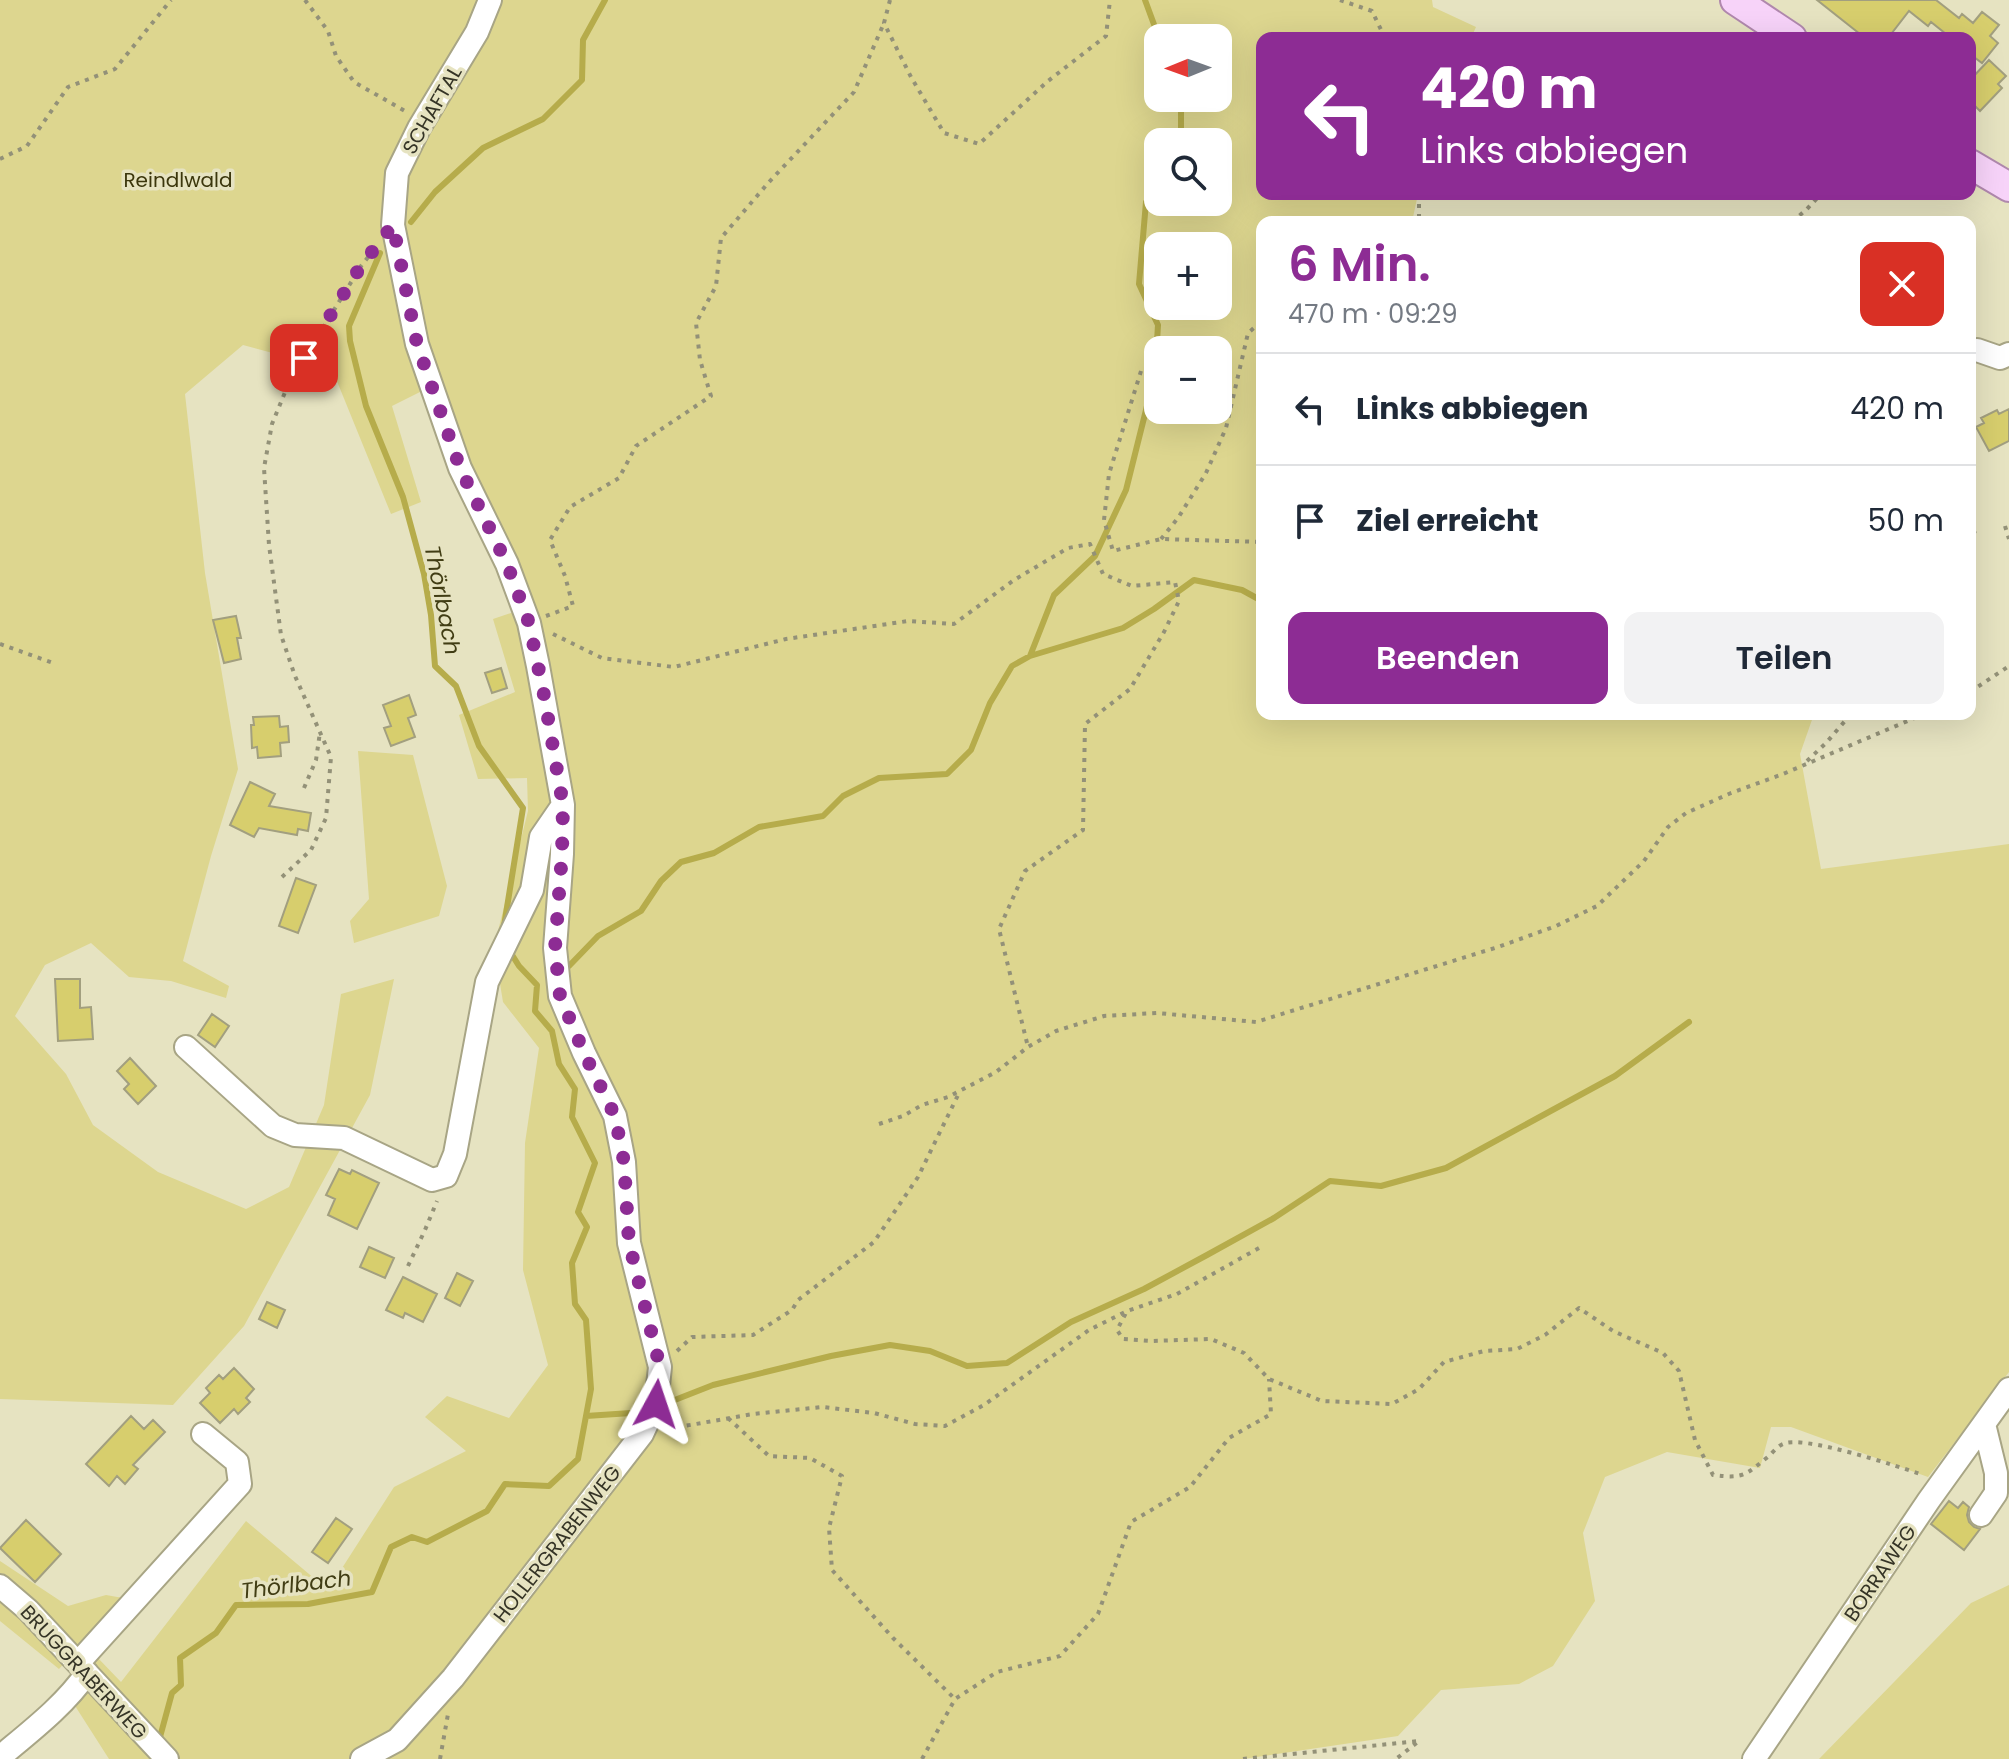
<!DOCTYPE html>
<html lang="de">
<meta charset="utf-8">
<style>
:root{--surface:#fff;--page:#f2f2f3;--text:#1f2937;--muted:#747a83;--line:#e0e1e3;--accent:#8d2c94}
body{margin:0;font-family:Poppins,sans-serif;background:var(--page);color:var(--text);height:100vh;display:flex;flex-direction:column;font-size:30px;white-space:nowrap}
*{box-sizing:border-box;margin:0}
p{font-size:26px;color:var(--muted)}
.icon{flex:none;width:44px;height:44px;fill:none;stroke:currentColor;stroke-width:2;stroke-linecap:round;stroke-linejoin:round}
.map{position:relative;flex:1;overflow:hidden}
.sheet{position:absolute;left:1256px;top:216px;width:720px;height:504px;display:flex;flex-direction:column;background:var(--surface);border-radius:16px;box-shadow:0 8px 32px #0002}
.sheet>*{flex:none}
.banner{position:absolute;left:1256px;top:32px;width:720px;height:168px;border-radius:16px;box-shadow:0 8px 32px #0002;background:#8d2c94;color:#fff;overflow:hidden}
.needle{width:52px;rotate:269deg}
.fabs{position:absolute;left:1144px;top:24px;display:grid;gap:16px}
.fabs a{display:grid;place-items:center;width:88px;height:88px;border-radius:16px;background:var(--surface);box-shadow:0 8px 32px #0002;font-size:40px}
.pin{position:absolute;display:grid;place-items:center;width:68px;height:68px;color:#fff;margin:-34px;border-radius:16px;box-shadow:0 4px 12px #0006}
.me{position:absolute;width:88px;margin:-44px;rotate:5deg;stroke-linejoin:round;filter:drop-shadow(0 0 6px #0008)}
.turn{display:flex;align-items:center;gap:28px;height:168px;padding:0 32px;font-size:36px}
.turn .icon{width:104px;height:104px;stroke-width:2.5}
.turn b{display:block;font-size:56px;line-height:68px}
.round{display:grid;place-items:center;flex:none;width:84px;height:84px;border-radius:16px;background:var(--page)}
.summary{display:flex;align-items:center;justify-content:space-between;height:136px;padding:0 32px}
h1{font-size:48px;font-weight:600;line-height:60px;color:var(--accent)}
.button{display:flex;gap:16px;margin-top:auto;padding:16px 32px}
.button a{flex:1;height:92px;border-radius:16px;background:var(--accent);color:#fff;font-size:32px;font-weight:600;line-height:92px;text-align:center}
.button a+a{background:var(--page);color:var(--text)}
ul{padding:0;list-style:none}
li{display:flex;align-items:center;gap:24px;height:112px;padding:0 32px;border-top:2px solid var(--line)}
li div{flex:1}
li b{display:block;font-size:30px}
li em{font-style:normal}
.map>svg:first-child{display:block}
.green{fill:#ddd68f;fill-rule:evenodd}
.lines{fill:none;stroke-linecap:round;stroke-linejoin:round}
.stream{stroke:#b6ac4b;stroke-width:6}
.building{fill:#d7ce6d;stroke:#a29f7f;stroke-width:2}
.minor-casing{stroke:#a8a585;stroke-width:26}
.major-casing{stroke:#b088ad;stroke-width:32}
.path{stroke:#939178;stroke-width:4;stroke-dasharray:4 6;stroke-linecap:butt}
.minor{stroke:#fff;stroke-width:22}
.major{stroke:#f7d3f9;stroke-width:28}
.route{stroke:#8d2c94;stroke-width:14;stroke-dasharray:0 25.2}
.labels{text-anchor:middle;stroke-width:7;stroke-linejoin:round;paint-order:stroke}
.street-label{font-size:20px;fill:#353426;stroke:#e6e3c1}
.park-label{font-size:20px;fill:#3b360c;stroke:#e6e3c1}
.water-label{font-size:22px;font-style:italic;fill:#413d14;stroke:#e6e3c1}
</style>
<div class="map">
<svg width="2009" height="1759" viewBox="0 0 2009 1759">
<rect width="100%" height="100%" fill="#e6e3c1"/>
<path class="green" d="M0,0H480L470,26L387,179L424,390L392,406L421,502L391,514L332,369L243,345L185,394L205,573L238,769L211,856L183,961L229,986L226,998L171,981L129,977L91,943L45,965L15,1016L66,1074L93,1125L158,1172L246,1209L289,1187L324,1105L341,994L394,979L370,1095L244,1326L173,1405L0,1399Z
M499,0H1432L1433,7L1476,27L1471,38H1262V194H1418L1412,222H1262V714H1814L1800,754L1821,869L2009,844V1372L1928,1477L1791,1427H1771L1760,1468L1667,1452L1605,1477L1583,1533L1595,1601L1553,1666L1519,1684L1441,1690L1398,1736L1243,1759H109L70,1698L97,1657L121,1682L246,1521L328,1590L394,1487L466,1451L425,1417L447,1396L509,1418L548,1365L523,1270L525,1143L539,1048L503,1002L494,947L528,811L527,778L478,779L459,715L515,692L493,619L532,606L470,463L426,341L403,222L407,177L426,136ZM1158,38H1218V98H1158ZM1158,142H1218V202H1158ZM1158,246H1218V306H1158ZM1158,350H1218V410H1158Z
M358,751L413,755L447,886L439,916L354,943L350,921L369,899Z
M0,1561L68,1606L106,1595L123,1598L59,1669L0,1621Z
M2009,1585V1759H1819L1971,1603Z"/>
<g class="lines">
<path class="stream" d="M1145,0L1159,38
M1181,142V98
M411,222L435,192L483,148L543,119L582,80L583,40L605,0
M380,253L349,326L350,341L366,406L403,497L424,574L431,615L435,666L456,686L479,746L523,808L504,926
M1030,656L1054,595L1095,556L1126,490L1155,374L1158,325L1139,284L1146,202L1158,187
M569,966L598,936L641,911L661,881L681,862L714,853L759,827L823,816L843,796L879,778L947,774L971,750L990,703L1012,666L1030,656L1123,628L1154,609L1194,580L1242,590L1262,601
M662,1405L713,1385L831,1356L890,1345L930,1351L967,1366L1007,1363L1071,1322L1144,1289L1207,1255L1274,1218L1330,1181L1381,1186L1446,1168L1615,1076L1689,1022
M586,1416L631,1413
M160,1737L172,1693L181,1685L180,1658L216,1633L236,1605L308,1604L372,1592L391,1547L412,1537L427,1542L487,1511L505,1484L549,1486L578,1459L591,1389L586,1320L575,1304L572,1263L587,1227L578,1212L595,1163L572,1117L575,1089L559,1064L552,1031L535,1011L537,985L519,966L509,950"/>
</g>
<path class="building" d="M1817,0H1936L1959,18L1962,14L1973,23L1982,12L1999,25L1990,36L1998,43L1982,63L1970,54V38H1951L1931,22L1928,26L1909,11L1888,38H1865Z
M1989,60L2006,76L1998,84L2002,88L1980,111L1970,101V80Z
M2009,409V441L1989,451L1976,427L1984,423L1981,418L1997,410L1999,414Z
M236,616L241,638H237L241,659L224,663L213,620Z
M501,668L507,688L492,693L485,673Z
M409,695L416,715L408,718L415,737L391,746L384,728L391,726L383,705Z
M279,716L280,727L288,726L289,742L280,743L281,756L258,758L257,747L252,748L251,725H254L253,717Z
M250,782L275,794L269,806L311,813L308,831L298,829L297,835L259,828L254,837L230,825Z
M296,878L316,885L298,933L279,926Z
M55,979H80V1008L91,1007L93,1039L58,1041Z
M212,1014L229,1026L215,1047L198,1035Z
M130,1058L156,1086L138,1104L124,1089L129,1084L117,1071Z
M339,1169L350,1174L352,1170L379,1183L357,1229L328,1215L335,1199L326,1195Z
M369,1247L394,1258L385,1278L360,1267Z
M457,1273L473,1281L460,1306L445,1298Z
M403,1277L437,1294L423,1322L405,1313L403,1318L386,1310Z
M267,1302L285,1310L277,1328L259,1319Z
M234,1368L254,1389L246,1398L250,1402L238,1414L234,1409L220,1423L200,1403L210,1393L206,1388L219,1375L223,1379Z
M131,1416L144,1429L153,1420L165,1432L133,1465L138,1469L125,1484L117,1476L109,1486L86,1464Z
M1949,1501L1958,1508L1963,1502L1969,1507L1967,1515L1969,1522L1974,1527L1980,1529L1964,1550L1931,1524Z
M336,1518L352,1529L328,1563L312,1552Z
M26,1520L61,1554L35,1582L0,1548Z"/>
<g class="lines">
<g class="minor-casing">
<path id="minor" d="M1977,350L2000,358L2009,354
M186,1047L273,1126L295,1135L344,1138L432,1180L446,1176L455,1154L487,982L532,890L541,837L563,805
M1981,1515L1996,1493V1473L1984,1424
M0,1586L28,1610L167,1759
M78,1663L240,1484L237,1462L203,1434
M0,1757C31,1731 64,1706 87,1673
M362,1759L397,1740L453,1678L642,1434L656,1404L660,1367L629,1243L624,1162L615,1116L584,1053L560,996L555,948L562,854L563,805L538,666L529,623L507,564L460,468L417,344L393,225L397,173L419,128L477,32L490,0
M1754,1759L1929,1500L2009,1389"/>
</g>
<g class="major-casing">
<path id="major" d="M1735,0L1792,38
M1970,164L2009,187"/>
</g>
<path class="path" d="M305,0L328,31L336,56L354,82L405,111
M890,0L884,23L911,77L944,133L979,144L1048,81L1106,36L1110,0
M1340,0L1372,11L1385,38
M0,159L27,146L68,87L115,69L171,0
M1419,194V222
M1792,222L1807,209L1821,194
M1141,371L1109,474L1104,520L1113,551L1161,539L1262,542
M2005,526L2009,539
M1161,539L1178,518L1206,473L1226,428L1248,333L1262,321
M1970,542L1975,531
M546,616L573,606L565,576L550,540L570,507L619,478L636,446L711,396L700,360L696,323L716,286L721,238L769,182L854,92L884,23
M553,634L602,658L674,667L786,639L908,621L954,624L1014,580L1068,548L1090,544L1103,574L1132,586L1175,582L1179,601L1164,632L1130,689L1085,724L1083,830L1025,871L999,929L1028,1047
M0,644L56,664
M1970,692L2009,666
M1807,761L1826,743L1851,714
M304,788L316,760L320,732
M282,877L311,850L326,818L331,757L295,676L281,635L269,545L264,468L272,424L288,385L361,266L377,246
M879,1124L903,1116L922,1105L948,1097L996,1072L1028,1047L1056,1031L1104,1016L1157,1013L1256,1022L1498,947L1556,926L1597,906L1644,861L1668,827L1686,813L1731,793L1783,774L1924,714
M1259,1248L1177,1294L1127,1311L1117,1330L1123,1339L1151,1341L1211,1339L1244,1353L1269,1379L1322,1401L1392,1404L1419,1389L1444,1362L1484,1351L1517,1349L1545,1335L1579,1308L1613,1331L1663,1353L1679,1371L1695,1440L1713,1475C1745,1479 1745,1475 1769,1456C1773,1452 1778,1446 1783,1444C1801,1434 1900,1467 1923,1475
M408,1266L425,1230L437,1201
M677,1351L692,1337L753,1335L792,1310L798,1300L874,1242L918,1177L959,1093
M728,1418L769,1456L810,1458L842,1476L829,1528L832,1570L893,1638L955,1699
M667,1429L753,1414L823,1407L874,1413L915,1424L945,1426L984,1405L1089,1330L1125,1312
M440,1759L448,1714
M922,1759L955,1699L997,1672L1060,1656L1098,1614L1131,1522L1190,1487L1229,1438L1271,1414L1269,1379
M1243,1759L1419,1741L1396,1759"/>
<use href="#minor" class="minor"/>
<use href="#major" class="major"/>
</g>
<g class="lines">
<path class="route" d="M304,358L361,266L393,225L417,344L460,468L507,564L529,623L544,695L563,805L562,854L555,948L560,996L584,1053L615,1116L624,1162L629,1243L660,1367L656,1404"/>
</g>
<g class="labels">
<g class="street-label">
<text transform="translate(432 110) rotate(-60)" y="7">SCHAFTAL</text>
<text transform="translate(557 1544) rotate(-52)" y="7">HOLLERGRABENWEG</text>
<text transform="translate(1880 1573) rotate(-56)" y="7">BORRAWEG</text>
<text transform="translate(84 1672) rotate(47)" y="7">BRUGGRABERWEG</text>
</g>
<g class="park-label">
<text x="178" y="187">Reindlwald</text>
</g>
<g class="water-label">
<text transform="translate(443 600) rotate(79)" y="8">Thörlbach</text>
<text transform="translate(296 1584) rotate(-7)" y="8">Thörlbach</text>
</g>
</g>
</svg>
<div class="fabs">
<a><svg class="needle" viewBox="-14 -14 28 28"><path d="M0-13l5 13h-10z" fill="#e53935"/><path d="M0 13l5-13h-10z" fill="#747a83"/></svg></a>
<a><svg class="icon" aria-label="search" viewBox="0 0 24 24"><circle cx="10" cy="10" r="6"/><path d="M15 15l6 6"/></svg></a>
<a>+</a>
<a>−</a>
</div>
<div class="pin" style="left:304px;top:358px;background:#d93025"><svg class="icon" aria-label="arrive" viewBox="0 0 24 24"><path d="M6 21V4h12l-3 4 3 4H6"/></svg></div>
<svg class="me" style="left:656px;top:1404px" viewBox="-20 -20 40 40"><path d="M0-17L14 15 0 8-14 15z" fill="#8d2c94" stroke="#fff" stroke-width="4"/></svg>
<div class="banner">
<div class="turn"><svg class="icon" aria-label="left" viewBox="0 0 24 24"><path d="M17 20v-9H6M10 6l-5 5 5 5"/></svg><div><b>420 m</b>Links abbiegen</div></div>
</div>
<section class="sheet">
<div class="summary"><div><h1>6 Min.</h1><p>470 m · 09:29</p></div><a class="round" style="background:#d93025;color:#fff"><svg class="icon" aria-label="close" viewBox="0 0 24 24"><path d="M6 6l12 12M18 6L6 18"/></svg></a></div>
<ul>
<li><svg class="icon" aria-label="left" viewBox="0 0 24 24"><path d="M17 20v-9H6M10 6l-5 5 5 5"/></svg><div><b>Links abbiegen</b></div><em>420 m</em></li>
<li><svg class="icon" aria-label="arrive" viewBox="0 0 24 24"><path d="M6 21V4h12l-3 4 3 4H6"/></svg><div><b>Ziel erreicht</b></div><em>50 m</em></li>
</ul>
<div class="button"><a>Beenden</a><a>Teilen</a></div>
</section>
</div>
